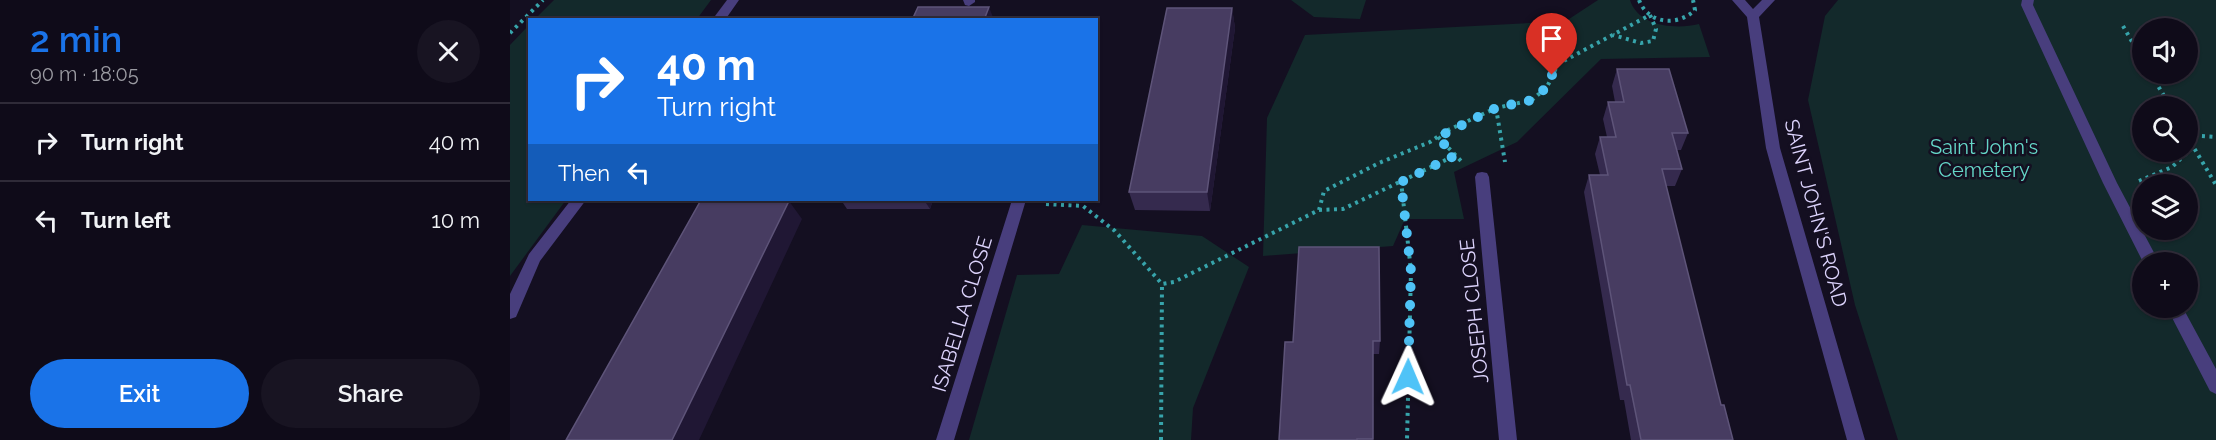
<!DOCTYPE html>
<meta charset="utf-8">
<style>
:root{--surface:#0f0b19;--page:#181422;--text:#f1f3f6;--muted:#9b9ba2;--line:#2f2b38;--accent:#1a73e8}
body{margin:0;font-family:Raleway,sans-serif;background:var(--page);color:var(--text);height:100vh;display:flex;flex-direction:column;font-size:22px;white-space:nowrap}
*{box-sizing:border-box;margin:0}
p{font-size:20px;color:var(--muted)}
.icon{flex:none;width:33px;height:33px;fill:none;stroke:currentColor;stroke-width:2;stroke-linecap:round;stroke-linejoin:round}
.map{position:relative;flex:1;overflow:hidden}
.drawer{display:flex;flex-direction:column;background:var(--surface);width:510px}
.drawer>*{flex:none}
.top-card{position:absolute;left:18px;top:18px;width:570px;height:183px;border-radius:0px;box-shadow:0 2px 4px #0004,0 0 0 2px var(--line);background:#1a73e8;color:#fff;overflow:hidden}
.fabs{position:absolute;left:1622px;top:18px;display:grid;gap:12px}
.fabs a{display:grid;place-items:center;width:66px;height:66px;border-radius:50%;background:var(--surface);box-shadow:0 2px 4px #0004,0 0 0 2px var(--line);font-size:30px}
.pin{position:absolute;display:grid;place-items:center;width:51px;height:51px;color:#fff;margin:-62px -26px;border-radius:50% 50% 50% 0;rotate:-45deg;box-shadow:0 0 6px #0007}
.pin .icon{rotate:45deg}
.me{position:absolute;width:66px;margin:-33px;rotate:1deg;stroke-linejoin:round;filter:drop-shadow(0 0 4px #0008)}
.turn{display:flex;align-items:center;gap:21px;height:126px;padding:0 30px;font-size:27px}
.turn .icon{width:78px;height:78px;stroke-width:2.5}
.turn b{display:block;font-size:42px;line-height:51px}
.then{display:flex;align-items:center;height:57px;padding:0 30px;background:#0003;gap:12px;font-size:22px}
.round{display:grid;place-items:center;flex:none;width:63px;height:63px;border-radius:32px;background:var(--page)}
.headline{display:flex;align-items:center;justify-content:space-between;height:102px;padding:0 30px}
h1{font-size:36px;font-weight:600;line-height:45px;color:var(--accent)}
.button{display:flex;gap:12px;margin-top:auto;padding:12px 30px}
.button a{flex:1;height:69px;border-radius:36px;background:var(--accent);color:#fff;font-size:24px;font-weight:600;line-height:69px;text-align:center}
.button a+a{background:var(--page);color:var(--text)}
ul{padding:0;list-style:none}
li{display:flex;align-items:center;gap:18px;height:78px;padding:0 30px;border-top:2px solid var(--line)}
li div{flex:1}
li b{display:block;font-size:22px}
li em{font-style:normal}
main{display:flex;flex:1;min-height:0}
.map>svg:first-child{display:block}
.green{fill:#13292b;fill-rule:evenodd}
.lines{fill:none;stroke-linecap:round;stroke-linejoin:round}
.path{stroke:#37a4ab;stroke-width:4;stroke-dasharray:3 4.5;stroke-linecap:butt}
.minor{fill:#483e7d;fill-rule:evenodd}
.wall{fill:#352a4e}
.shaded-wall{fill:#201734}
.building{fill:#473c61;stroke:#5e5479;stroke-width:1.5}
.route{stroke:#4fc3f7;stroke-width:10;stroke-dasharray:0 18}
.labels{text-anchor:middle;stroke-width:5;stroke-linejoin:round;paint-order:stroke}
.park-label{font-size:20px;fill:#64d6c7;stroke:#140f21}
.street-label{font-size:20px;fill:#dcd3fc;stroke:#140f21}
</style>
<main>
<section class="drawer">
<div class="headline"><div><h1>2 min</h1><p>90 m · 18:05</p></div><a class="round"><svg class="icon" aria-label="close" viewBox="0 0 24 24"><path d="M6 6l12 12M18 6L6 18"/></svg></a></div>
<ul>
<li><svg class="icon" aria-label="right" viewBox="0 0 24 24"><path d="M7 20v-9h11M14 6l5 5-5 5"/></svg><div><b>Turn right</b></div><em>40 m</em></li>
<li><svg class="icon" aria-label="left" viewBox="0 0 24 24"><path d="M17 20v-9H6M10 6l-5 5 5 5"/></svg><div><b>Turn left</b></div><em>10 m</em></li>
</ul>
<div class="button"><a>Exit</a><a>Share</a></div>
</section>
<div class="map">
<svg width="1706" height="440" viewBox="0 0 1706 440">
<rect width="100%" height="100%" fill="#140f21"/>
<path class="green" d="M44,0H201L187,19H25Z
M781,0H856L850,19L804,17Z
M1088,0H1120C1128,26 1165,30 1189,24L1200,57L1091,59L1007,142L944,172L954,219H895L883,246L753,256L757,118L795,35L1056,21Z
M1328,0H1706V440H1388L1345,305L1298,100L1315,16ZM1632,28H1677V74H1632ZM1632,106H1677V152H1632ZM1632,184H1677V230H1632ZM1632,262H1677V308H1632Z
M19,25L20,200H56L0,276V45Z
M572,225L692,236L739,267L683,408L681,440H459L507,275L549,274Z"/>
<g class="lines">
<path class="path" d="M1129,0C1138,24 1167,27 1185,10L1183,0
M1613,26L1632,59
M0,33L33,0
M1641,74L1660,106
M986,108L995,162
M1677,135L1706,137
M1677,136L1706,185
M928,137L952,162
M891,181L901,271L897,440
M1629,181L1662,167L1683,147
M536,204L573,206L605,231L652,284L664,282L809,210L814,191L869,163L920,142L936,131L986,108L1022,100L1037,87L1048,64L1140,15L1146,29L1143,41L1131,43L1103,35
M809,210L833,209L944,156
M651,440L652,284"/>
<path class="minor" d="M217,0H229L215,20H202Z
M453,0H465V2L459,6L455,5Z
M1222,0H1235L1243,9L1252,0H1265L1249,17L1270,148L1355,440H1337L1256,148L1237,17Z
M1512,0H1524L1523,5L1607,183L1649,262H1633L1593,183L1511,5Z
M972,172L977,173L979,177L1007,440H989L965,177L967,173Z
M61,200H76L30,261L6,317L0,319V294L19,254Z
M502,200H516L444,440H426Z
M1657,308H1673L1706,369V394L1700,391Z"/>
</g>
<path class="wall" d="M722,8L725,28L700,211L625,210L619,192Z
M1107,69L1178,133L1171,150H1167L1172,169L1165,186H1156L1211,405L1223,440H1121L1114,400H1110L1074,192L1079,175H1090L1085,154L1090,137H1097L1093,119L1098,102H1105L1102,86Z
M331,200H423L420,209H337Z
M870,341L869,354H863V440H769L783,342Z"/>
<path class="shaded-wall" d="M479,7L484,20H474Z
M722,8L725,28L700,211L697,192Z
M414,200H423L420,209Z
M279,201L292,219L189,440H162Z"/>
<path class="building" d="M408,7H479L474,20H402Z
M657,8H722L697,192H619Z
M1107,69H1159L1178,133H1162L1172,169H1152L1211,405H1214L1223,440H1131L1120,385H1117L1079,175H1098L1090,137H1106L1098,102H1114Z
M191,200L279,201L162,440H56Z
M789,247H869L870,341H863V439H847V440H769L775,342H783Z"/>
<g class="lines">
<path class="route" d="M898,377L901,271L891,182L944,156L928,137L986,108L1022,100L1037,87L1042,75"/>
</g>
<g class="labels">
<g class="park-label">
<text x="1474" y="154">Saint John's<tspan x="1474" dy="23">Cemetery</tspan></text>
</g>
<g class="street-label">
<text transform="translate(1306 213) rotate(75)" y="7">SAINT JOHN'S ROAD</text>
<text transform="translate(964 311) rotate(-96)" y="7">JOSEPH CLOSE</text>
<text transform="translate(452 314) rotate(-73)" y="7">ISABELLA CLOSE</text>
</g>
</g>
</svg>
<div class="fabs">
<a><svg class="icon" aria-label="sound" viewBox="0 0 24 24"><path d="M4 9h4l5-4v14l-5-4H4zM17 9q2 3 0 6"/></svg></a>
<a><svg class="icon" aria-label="search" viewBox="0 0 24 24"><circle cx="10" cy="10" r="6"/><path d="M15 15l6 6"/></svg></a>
<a><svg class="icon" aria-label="layers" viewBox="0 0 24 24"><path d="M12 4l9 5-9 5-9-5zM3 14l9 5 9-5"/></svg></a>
<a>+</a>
</div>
<div class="pin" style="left:1042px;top:75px;background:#d93025"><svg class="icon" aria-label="arrive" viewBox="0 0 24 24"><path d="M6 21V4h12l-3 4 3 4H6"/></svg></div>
<svg class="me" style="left:898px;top:377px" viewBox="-20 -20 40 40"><path d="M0-17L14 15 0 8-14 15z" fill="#4fc3f7" stroke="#fff" stroke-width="4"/></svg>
<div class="top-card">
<div class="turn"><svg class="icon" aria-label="right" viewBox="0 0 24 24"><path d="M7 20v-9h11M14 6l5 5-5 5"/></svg><div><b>40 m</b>Turn right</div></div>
<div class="then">Then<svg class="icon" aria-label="left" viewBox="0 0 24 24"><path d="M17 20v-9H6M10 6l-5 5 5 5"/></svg></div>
</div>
</div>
</main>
